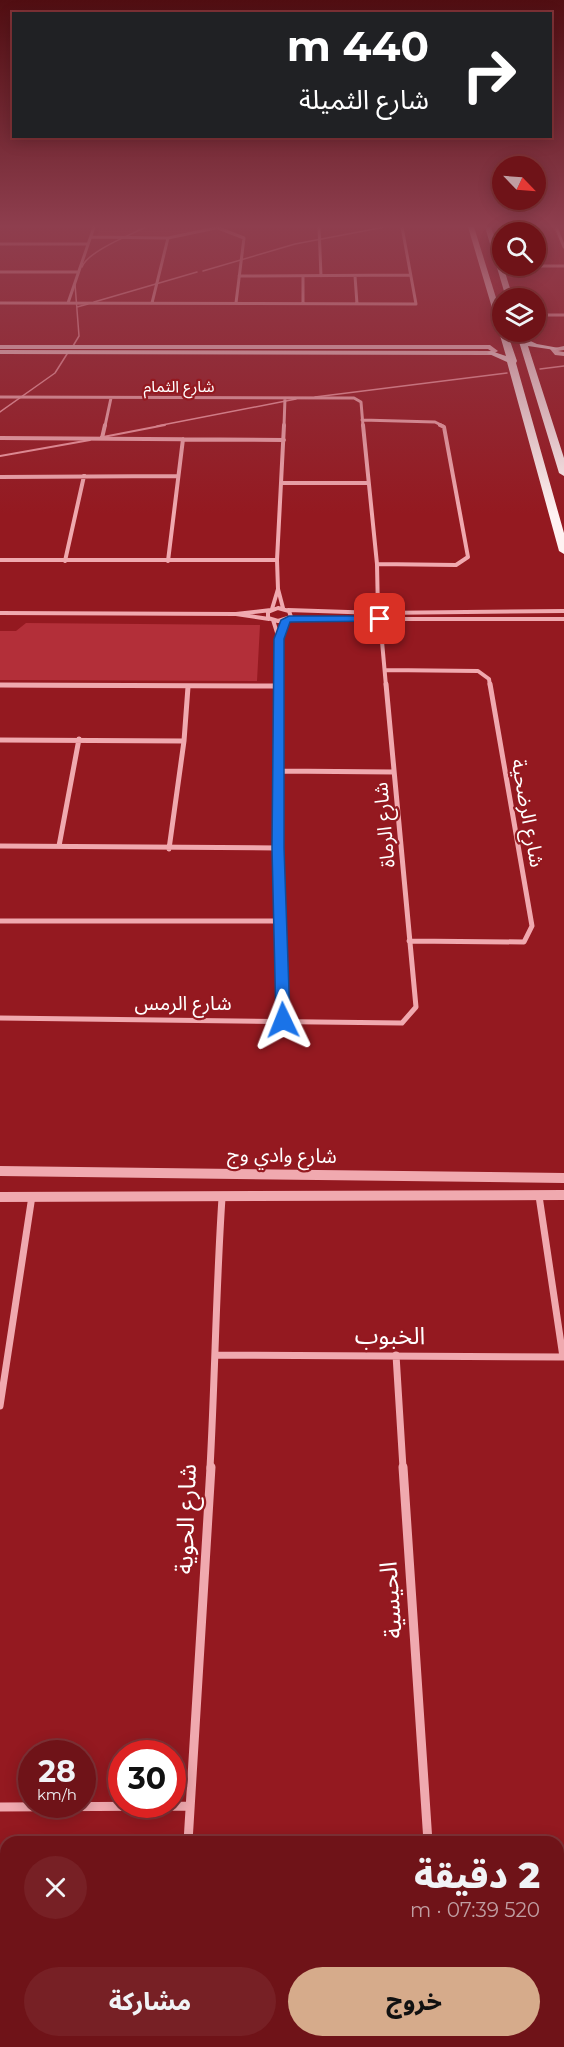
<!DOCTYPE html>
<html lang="ar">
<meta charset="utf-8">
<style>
:root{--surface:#6f1318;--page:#772025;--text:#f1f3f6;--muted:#c09ea2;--line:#813237;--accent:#d6ab8b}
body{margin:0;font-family:Montserrat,"Noto Sans Arabic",sans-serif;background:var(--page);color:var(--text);direction:rtl;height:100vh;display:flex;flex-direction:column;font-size:22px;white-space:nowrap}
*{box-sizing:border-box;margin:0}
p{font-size:20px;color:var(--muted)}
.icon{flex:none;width:33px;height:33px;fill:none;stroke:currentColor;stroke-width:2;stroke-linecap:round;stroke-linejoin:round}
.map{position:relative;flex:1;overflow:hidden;direction:ltr}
.panel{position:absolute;left:0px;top:1836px;width:564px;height:212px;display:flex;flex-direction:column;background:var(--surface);border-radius:18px 18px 0 0;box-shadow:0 3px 15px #0003,0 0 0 2px var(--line);direction:rtl}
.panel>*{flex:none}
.guide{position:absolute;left:12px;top:12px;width:540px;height:126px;border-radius:0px;box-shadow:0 3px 15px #0003,0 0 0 2px var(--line);direction:rtl;background:#202124;color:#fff;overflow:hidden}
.needle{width:39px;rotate:115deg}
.buttons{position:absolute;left:492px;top:156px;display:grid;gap:12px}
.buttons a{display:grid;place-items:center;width:54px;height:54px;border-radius:50%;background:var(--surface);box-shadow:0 3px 15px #0003,0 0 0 2px var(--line);font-size:30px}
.speed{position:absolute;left:18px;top:1740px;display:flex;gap:12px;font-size:30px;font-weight:700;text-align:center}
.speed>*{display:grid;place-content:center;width:78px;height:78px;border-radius:50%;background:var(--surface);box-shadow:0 3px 15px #0003,0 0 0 2px var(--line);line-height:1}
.speed small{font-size:15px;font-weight:400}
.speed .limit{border:9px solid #d22;background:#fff;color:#111}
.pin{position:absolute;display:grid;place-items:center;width:51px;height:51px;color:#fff;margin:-26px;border-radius:12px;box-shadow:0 3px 9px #0006}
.me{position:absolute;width:66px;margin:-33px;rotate:358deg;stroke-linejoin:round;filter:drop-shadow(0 0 4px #0008)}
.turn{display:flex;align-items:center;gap:21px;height:126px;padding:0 24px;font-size:27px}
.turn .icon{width:78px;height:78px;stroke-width:2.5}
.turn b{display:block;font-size:42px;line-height:51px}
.round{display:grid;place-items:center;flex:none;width:63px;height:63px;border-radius:32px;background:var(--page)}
.head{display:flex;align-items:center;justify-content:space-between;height:102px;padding:0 24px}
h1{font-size:36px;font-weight:800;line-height:45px}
.cta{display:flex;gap:12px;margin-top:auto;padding:12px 24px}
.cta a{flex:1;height:69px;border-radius:36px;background:var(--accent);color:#111;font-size:24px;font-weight:800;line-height:69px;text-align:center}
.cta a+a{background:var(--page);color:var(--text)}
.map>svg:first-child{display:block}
.green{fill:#b32f39}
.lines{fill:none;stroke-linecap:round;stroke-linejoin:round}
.stream-far1{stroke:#f29ca4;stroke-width:1.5}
.stream{stroke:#f29ca4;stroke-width:2}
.minor-far4{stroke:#f0a9af;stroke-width:3}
.minor-far3{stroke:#f0a9af;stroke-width:4}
.minor-far2{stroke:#f0a9af;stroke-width:5}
.minor-far1{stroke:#f0a9af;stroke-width:7}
.minor{stroke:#f0a9af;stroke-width:9}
.tertiary{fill:#f0a9af;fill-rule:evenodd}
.secondary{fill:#fbd7d9;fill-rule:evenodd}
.primary{fill:#fff2f2;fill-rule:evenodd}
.route{fill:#1a73e8;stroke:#114b97;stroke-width:1.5}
.labels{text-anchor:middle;stroke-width:4.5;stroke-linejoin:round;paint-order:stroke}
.far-street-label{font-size:16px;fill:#fff;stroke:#941920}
.street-label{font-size:20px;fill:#fff;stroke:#941920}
.near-street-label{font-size:24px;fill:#fff;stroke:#941920}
</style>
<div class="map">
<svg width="564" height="2047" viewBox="0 0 564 2047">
<rect width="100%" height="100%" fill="#941920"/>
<path class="green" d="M100,227H210L171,236H97Z
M26,623L260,625L257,681L0,680V631H16Z"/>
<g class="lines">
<path class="stream-far1" d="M82,267C88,251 130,235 146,227
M203,271L295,244L385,227
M94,302L197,272
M77,307L88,304
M73,346L79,336L75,284
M540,369L564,366
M315,397L507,373
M0,412L55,373L67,354
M157,426L296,399"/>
<path class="stream" d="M103,437L165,425
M0,456L90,440"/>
<path class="minor-far4" d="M319,227L321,276
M556,227L564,247
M218,228L244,238L236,303
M91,237L168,238L220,227
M0,244H88
M500,266H564
M0,272H78
M239,276L410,275
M303,276V303
M355,276L357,304
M0,303L416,304L402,227
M68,303L94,227
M152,303L168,238
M536,315H564
M0,397L354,398L361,402L363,426
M362,420L435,422L443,426
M105,426L111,398
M284,426L285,398"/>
<path class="minor-far3" d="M363,425L377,564L378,613
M0,438L284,440
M102,438L105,425
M0,477L178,476
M281,483H368
M0,560H277
M65,561L84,476
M168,561L183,439
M377,564L456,565L468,557L444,427L440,425
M278,589L277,560L284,425
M278,608L289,611L291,617L278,621L268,618V612Z
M272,609L278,589L283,608
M288,610L378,613L564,611
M0,613L236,614
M269,619L236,614L271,610
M289,619H564
M380,619L386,686
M273,620L279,639L286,620
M385,670L478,671L489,679L490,686
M0,685L167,686
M279,686V639"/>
<path class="minor-far2" d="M279,684L278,848L283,1020
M0,685L278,686
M0,740L184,741
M278,771L394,772
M0,846L278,848
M59,846L79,739
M169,849L184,741L188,687
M0,921H280
M409,941L524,942L532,926L490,684
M0,1018L402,1023L416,1007L386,684"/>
<path class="minor-far1" d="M539,1196L563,1357
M216,1355L564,1357
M396,1355L403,1468
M0,1406L32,1196
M210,1468C215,1378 216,1288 222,1198"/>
<path class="minor" d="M403,1467L428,1842
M0,1807L190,1806
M188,1842L211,1467
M176,2042V2047
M441,2042V2047"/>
<path class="tertiary" d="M0,1166L564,1173V1183L0,1176Z
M564,1190V1200L0,1202V1192Z"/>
<path class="secondary" d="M0,345H490L498,351L491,355L0,354V350L491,351L488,349H0Z
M564,346V350L558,351L564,352V356L555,355L550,349Z"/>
<path class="primary" d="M468,227H474L502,317V332H507L517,361L516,363L564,533V554L559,551L507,362L487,353L491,351L506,356L499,332L501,330L498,328Z
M485,227H491L513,298H506Z
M516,332H524L526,339L537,344L559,348L555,350L528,346L564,458V476L559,473Z"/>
</g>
<linearGradient id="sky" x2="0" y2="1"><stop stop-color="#510e12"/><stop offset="0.44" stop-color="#8e3e4e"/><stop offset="1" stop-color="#8e3e4e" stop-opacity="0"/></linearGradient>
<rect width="564" height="514" fill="url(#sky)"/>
<path class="route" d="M380,616L383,617V621L290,622L284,639V848L290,1020L283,1025L276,1020L272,848L274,639L281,620L289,616Z"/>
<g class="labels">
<g class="far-street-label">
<text x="179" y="392">شارع الثمام</text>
</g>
<g class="street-label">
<text transform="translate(528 813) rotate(80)" y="7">شارع الرضحية</text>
<text transform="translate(384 825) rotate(-95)" y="7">شارع الرماة</text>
<text x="183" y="1010">شارع الرمس</text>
<text transform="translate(282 1155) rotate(1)" y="7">شارع وادي وج</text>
</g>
<g class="near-street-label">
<text x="390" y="1344">الخبوب</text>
<text transform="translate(186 1519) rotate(-88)" y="8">شارع الحوية</text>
<text transform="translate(391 1600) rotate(-94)" y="8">الحيسية</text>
</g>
</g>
</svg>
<div class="buttons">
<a><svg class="needle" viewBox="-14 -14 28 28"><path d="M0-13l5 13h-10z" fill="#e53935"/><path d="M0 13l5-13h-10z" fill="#c09ea2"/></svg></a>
<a><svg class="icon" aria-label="search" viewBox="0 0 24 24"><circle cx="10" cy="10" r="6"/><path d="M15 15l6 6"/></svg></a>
<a><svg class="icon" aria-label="layers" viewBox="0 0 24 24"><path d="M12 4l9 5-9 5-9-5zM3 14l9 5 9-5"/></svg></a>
</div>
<div class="speed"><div>28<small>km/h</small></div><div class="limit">30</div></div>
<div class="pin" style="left:380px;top:619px;background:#d93025"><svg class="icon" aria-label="arrive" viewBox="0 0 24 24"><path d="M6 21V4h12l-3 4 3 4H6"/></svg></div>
<svg class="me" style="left:283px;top:1020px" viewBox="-20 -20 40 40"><path d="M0-17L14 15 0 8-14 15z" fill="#1a73e8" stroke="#fff" stroke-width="4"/></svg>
<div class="guide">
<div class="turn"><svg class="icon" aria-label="right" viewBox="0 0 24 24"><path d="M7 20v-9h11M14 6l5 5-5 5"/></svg><div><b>440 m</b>شارع الثميلة</div></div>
</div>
<section class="panel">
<div class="head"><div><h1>2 دقيقة</h1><p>520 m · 07:39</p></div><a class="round"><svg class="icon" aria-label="close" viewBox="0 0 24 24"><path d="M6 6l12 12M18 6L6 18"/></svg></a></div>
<div class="cta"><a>خروج</a><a>مشاركة</a></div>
</section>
</div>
